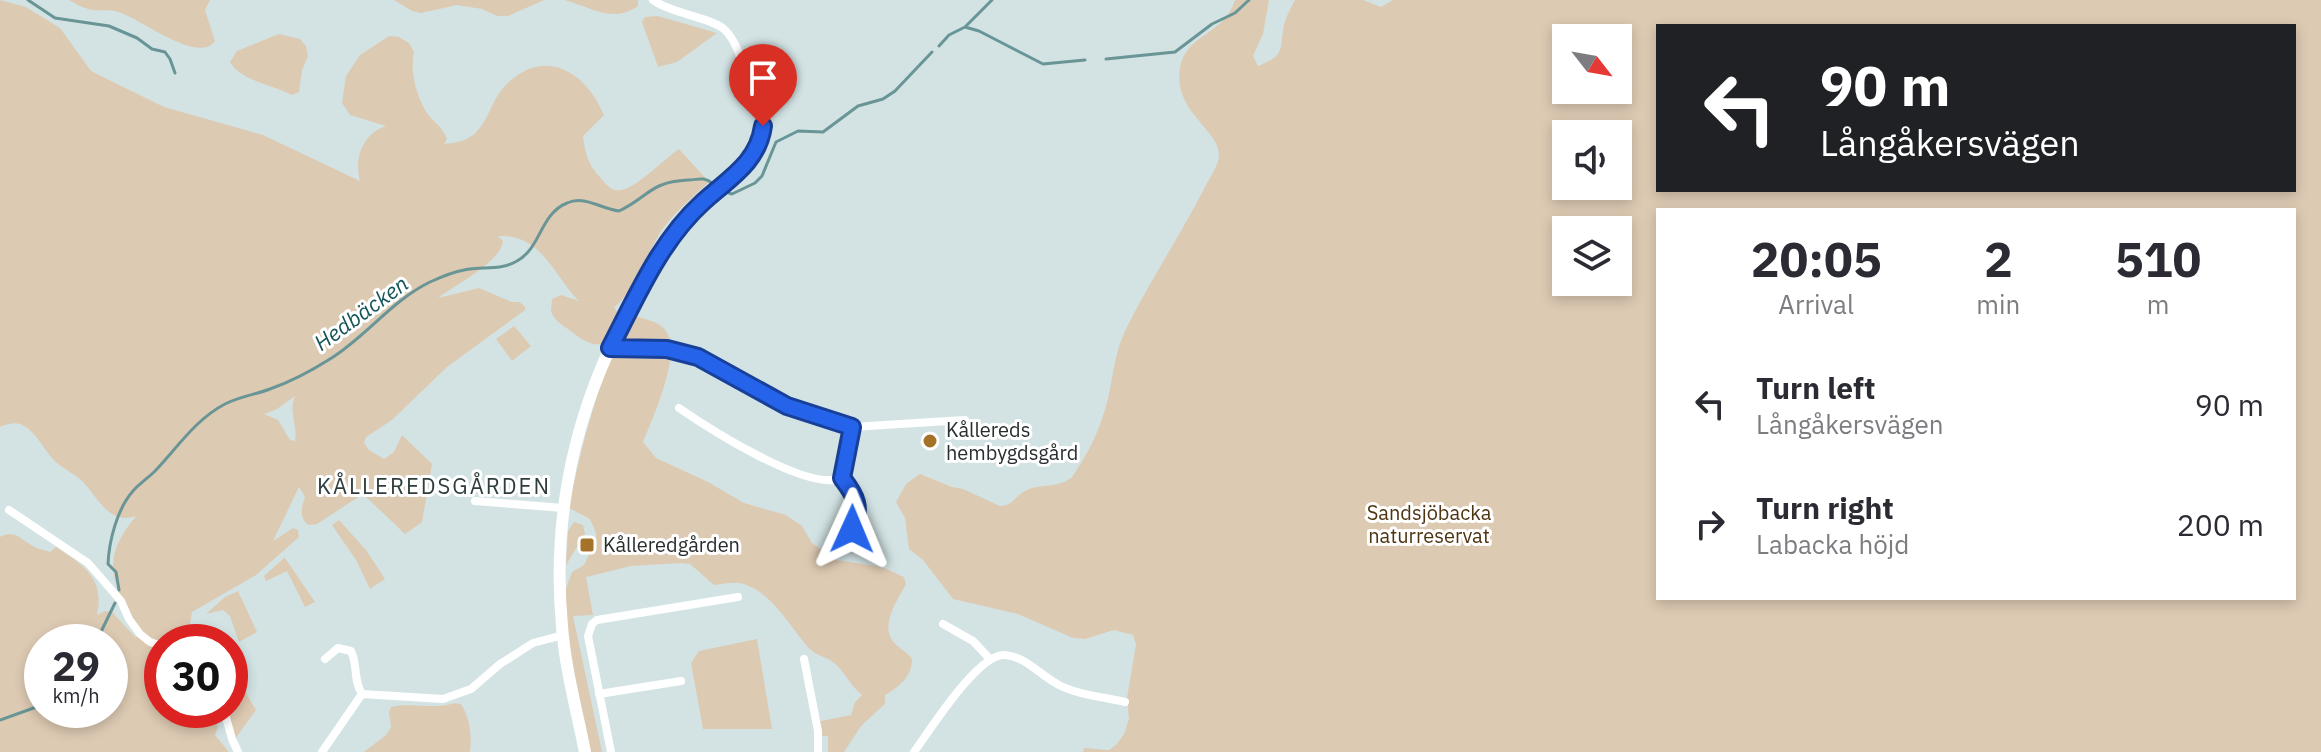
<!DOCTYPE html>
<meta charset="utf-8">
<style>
:root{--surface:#fff;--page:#f2f2f3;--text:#2b2b33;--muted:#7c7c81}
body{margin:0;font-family:"IBM Plex Sans",sans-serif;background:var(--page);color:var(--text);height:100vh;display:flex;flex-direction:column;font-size:30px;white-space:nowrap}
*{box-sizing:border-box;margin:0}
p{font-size:26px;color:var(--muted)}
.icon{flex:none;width:44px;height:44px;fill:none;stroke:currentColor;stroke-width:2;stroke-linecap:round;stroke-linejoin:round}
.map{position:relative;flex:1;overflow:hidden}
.details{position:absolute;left:1656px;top:208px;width:640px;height:392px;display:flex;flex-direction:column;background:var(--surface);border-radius:0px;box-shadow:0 4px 12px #0003}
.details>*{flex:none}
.top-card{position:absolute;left:1656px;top:24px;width:640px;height:168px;border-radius:0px;box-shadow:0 4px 12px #0003;background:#202124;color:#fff;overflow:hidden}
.needle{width:52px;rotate:121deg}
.buttons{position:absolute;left:1552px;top:24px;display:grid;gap:16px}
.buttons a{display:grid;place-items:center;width:80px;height:80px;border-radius:0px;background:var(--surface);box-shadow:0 4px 12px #0003;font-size:40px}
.speed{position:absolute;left:24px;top:624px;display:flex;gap:16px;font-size:40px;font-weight:700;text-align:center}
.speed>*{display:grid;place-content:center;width:104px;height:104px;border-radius:50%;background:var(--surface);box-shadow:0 4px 12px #0003;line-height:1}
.speed small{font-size:20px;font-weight:400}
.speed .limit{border:12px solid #d22;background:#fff;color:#111}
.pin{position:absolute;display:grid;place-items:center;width:68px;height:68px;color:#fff;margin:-82px -34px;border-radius:50% 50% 50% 0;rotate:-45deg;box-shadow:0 0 8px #0007}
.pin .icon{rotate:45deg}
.me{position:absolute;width:88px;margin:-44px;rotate:1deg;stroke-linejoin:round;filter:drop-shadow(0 0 6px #0008)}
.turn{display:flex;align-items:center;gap:28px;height:168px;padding:0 32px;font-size:36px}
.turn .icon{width:104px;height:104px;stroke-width:2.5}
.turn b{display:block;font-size:56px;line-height:68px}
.eta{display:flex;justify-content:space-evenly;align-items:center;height:136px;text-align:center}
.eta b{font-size:48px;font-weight:800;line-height:56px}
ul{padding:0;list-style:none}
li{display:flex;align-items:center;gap:24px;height:120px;padding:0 32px}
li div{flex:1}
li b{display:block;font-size:30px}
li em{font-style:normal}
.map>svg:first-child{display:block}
.green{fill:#ddcab3;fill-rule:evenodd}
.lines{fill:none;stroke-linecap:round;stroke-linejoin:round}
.stream{stroke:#699596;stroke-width:3}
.street{stroke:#fff;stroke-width:8}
.secondary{stroke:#fff;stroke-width:12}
.route-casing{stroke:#184099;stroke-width:20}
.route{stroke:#2563eb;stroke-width:14}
.poi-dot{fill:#a47329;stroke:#fff;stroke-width:3}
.labels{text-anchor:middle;stroke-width:6;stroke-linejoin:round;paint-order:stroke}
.poi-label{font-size:20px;fill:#282e2f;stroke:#fff;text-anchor:start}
.park-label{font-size:20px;fill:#4e3511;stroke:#fff}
.water-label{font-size:22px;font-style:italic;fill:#155558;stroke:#fff}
.neighbourhood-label{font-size:22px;letter-spacing:2px;fill:#2e3c3c;stroke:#fff}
</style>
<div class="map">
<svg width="2321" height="752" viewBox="0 0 2321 752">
<rect width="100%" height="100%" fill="#d3e3e4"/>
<path class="green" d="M0,0L26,7L60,28L91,71L164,107L263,135L360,181C354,159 362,134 386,126L350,115L342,103L346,76L360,55L389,36L399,37L409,43L414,52C409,71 418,104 432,119C439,126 443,129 447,139L444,144C454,143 464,142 473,135C488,123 491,102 503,88C542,45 585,70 604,115L583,136C585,153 588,165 600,177C605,183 611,192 621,190C638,187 664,159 679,149L709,182C694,196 677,210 664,227C650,246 630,298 614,307C619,314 618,317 616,325C606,356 587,344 568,329C562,325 553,319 551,311C551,310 552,300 552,299L561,295L579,301C553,275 542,234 498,236L503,241C501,262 455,285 438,298L479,288L512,302H520L525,307V310L447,367L392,420L366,437L364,443L369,450L384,459L394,452L402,435L432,464L422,522L405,534L363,494L317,524L308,525C299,517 301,508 305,497L299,487L273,541L293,528L298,530L299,537L256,575L192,612L188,636L190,642H162V710H218L213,717L218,727L215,735L229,752H0V537C16,528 22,542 37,548C41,550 46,550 50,552L56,547C84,565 105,579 97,615L105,611L112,612L136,638C138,628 135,624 130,615C108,573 105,554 136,516C109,525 99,499 83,482C74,473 61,468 53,459C43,449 37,433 24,426C16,421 8,424 0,427ZM295,396C288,412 298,425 295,441L290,440L278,420L264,414L277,409ZM42,642H110V710H42Z
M69,0H210L205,10L215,41C198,65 140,18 118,12C109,9 102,11 93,10C85,9 76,4 69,0Z
M394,0H544L508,16H497L482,9L457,5L421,13L412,11Z
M565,0H638V6C613,24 590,7 565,0Z
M1235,0H1269L1263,34L1253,56L1258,66C1286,55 1279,50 1284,25C1286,17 1291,7 1295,0H1363L1381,7L1393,0H2321V752H1083L1084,748L1109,750L1117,744L1124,734L1129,719L1127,698L1136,645L1133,635L1114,630L1085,639L1073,638L1018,614L953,599L923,560L909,549L905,518L896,502L906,484L920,474L952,487L963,489L1000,506C1013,506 1015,496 1025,491C1039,483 1057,489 1071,478C1075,474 1078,467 1081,463C1095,441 1105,415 1110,389C1114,369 1116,350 1125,331C1149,282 1180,236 1205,187C1210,177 1219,166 1219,154C1218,129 1173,111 1180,68C1186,33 1224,36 1235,0ZM1658,26H2294V190H1658ZM1566,38H1618V90H1566ZM1566,134H1618V186H1566ZM1658,210H2294V598H1658ZM1566,230H1618V282H1566Z
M658,16L717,33L677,62L658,67L642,22L645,17Z
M279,34L300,39L306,46L308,56L302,70L299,92L292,95C273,85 241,81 230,62L237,51Z
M638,317C648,320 660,322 666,331C682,353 653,418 643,442L656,458L708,482L744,503L786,515L802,526L812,543L836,560L882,567L904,577L906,584C898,600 881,622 892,640C898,648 906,651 912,659C912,677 899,687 885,695V704L861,726L844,752H828V736H820L816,722L851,715L855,702L862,695C850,686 845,671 833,662C825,656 814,655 807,646C789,625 769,588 739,583C731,582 722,584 714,585L690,564L682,563L631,566L586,577L593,615L573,616L602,752H586L567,643L564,594L572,572L584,565L596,540V533L590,519L569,508C581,445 598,383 625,324L630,318Z
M514,326L531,346L512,361L496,339Z
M339,520L366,550L385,579L370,589L356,560L332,525Z
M574,522L583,525L585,534L566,565L568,531Z
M285,557V558L315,602L305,607L287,571L266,581L264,576Z
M238,591L257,632L239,642L230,616L223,610L206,614L225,597Z
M757,639L772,729H703L691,663L699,651Z
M240,683L256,710L235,739L226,710H230V697Z
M455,703L461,704C470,718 472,736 470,752H364L386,735L391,727L389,712L391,707C412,702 432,710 455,703Z"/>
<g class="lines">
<path class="stream" d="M28,0L55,18L109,26L137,38L152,49L165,52L170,59L175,73
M966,26L992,0
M939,46L949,35L965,27L979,31L1043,64L1085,60
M1106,59L1175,52L1212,24L1235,13L1249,0
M720,190L732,194L755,183L762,176L776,142L798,131L823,132L858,106L883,99L895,91L932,52
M119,590L116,572L108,564C109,541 117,509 133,491C139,484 148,478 155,471C177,448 196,419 225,404C241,396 254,395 270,389C290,382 311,371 330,359C366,337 391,301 430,282C441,277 452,272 464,270C482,266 500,271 517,261C541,248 540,214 567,203C585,195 601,209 619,211C649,197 649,182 688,180C698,180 703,176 712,183
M96,642L115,603
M0,720L42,705"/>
<path class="street" d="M653,0C672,14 714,18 725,30C739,44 743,68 750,85C756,98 764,111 763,126C763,167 696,202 672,235C647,269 630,310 610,348L667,349L698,357L787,406L852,427L965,420
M679,408C708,428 809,493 842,478
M475,501L563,508
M9,510L88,563L121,601L129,619L140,634L150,642L162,646
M852,529C862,508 856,496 842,478L844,459L852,427
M943,624L973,641L989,658
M190,642H194
M325,659L338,648L351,651C358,665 353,680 362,694
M804,659L818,731V752
M599,694L681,681
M224,710L232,739L238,752
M322,752L362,694L443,699L471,689L500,664L533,643L563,635
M611,752L588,636L592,624L597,620L738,597
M914,752C930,730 978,653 1005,655C1025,656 1041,676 1059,685C1078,695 1104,697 1125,702"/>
<path class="secondary" d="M585,752C577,711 565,668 562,626C553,530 570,435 610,348"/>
</g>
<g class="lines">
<g class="route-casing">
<path id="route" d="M763,126C758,163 728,179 703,202C660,241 637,296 610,348L667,349L698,357L787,406L852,427L842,478C856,496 862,508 852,529"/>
</g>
<use href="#route" class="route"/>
</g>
<g class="poi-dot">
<circle cx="930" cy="441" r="8"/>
<rect x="579" y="537" width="16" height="16" rx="4"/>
</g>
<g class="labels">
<g class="poi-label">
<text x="946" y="437">Kållereds<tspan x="946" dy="23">hembygdsgård</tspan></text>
<text x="603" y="552">Kålleredgården</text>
</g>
<g class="park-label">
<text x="1429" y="520">Sandsjöbacka<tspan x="1429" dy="23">naturreservat</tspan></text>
</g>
<g class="water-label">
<text transform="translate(361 313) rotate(-36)" y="8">Hedbäcken</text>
</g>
<g class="neighbourhood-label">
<text x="434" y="494">KÅLLEREDSGÅRDEN</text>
</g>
</g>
</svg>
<div class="buttons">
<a><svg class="needle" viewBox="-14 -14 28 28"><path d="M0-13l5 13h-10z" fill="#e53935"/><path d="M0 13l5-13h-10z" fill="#7c7c81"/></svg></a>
<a><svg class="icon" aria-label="sound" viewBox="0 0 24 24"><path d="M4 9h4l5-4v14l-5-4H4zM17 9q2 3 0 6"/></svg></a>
<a><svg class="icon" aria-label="layers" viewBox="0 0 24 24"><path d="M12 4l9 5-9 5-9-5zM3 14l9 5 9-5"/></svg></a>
</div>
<div class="speed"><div>29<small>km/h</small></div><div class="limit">30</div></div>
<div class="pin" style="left:763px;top:126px;background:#d93025"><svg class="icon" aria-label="arrive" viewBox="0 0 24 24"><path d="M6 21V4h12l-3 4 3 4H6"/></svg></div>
<svg class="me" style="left:852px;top:529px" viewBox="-20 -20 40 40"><path d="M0-17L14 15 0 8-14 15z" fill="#2563eb" stroke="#fff" stroke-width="4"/></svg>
<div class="top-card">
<div class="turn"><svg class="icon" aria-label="left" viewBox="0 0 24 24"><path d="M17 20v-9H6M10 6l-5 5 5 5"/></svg><div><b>90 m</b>Långåkersvägen</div></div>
</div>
<section class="details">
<div class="eta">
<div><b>20:05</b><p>Arrival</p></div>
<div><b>2</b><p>min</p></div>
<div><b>510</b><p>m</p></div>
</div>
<ul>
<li><svg class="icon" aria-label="left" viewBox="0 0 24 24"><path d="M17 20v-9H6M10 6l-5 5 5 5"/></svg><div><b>Turn left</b><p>Långåkersvägen</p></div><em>90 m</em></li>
<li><svg class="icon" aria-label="right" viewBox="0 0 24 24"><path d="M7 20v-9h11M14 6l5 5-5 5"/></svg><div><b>Turn right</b><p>Labacka höjd</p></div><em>200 m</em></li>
</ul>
</section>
</div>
